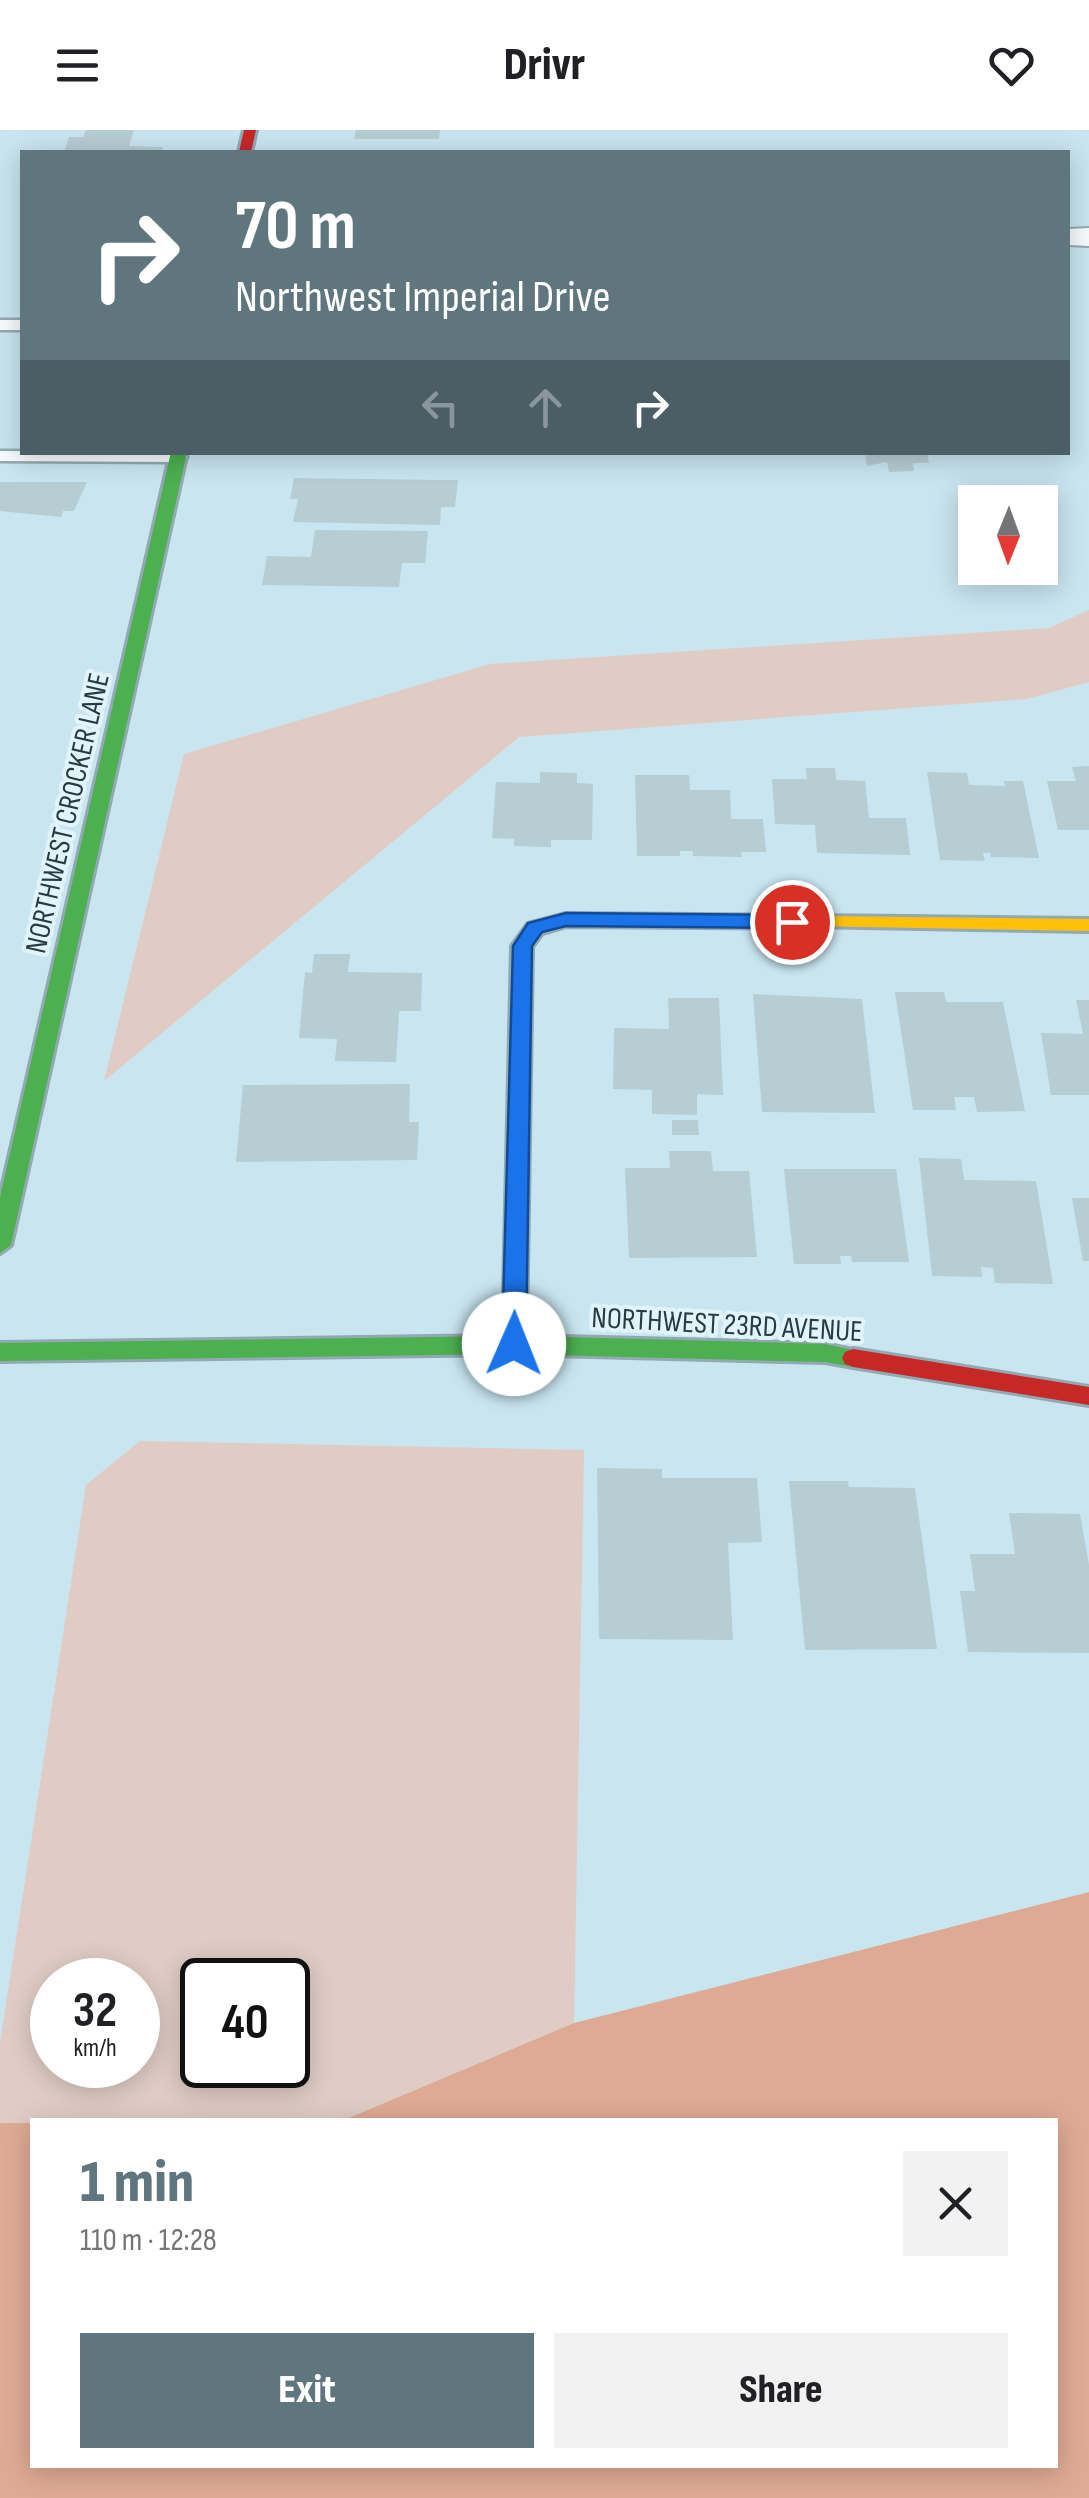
<!DOCTYPE html>
<meta charset="utf-8">
<style>
:root{--surface:#fff;--page:#f2f2f2;--text:#202124;--muted:#757577;--accent:#60767f}
body{margin:0;font-family:"Sofia Sans Condensed",sans-serif;background:var(--page);color:var(--text);height:100vh;display:flex;flex-direction:column;font-size:38px;white-space:nowrap}
*{box-sizing:border-box;margin:0}
p{font-size:32px;color:var(--muted)}
.icon{flex:none;width:55px;height:55px;fill:none;stroke:currentColor;stroke-width:2;stroke-linecap:round;stroke-linejoin:round}
.map{position:relative;flex:1;overflow:hidden}
.details{position:absolute;left:30px;top:1988px;width:1028px;height:350px;display:flex;flex-direction:column;background:var(--surface);border-radius:0px;box-shadow:0 5px 25px #0003}
.details>*{flex:none}
.top-card{position:absolute;left:20px;top:20px;width:1050px;height:305px;border-radius:0px;box-shadow:0 5px 25px #0003;background:#60767f;color:#fff;overflow:hidden}
.needle{width:65px;rotate:181deg}
.controls{position:absolute;left:958px;top:355px;display:grid;gap:20px}
.controls a{display:grid;place-items:center;width:100px;height:100px;border-radius:0px;background:var(--surface);box-shadow:0 5px 25px #0003;font-size:50px}
.speed{position:absolute;left:30px;top:1828px;display:flex;gap:20px;font-size:50px;font-weight:700;text-align:center}
.speed>*{display:grid;place-content:center;width:130px;height:130px;border-radius:50%;background:var(--surface);box-shadow:0 5px 25px #0003;line-height:1}
.speed small{font-size:25px;font-weight:400}
.speed .limit{border:5px solid #111;border-radius:15px;background:#fff;color:#111}
.pin{position:absolute;display:grid;place-items:center;width:85px;height:85px;color:#fff;margin:-42px;border:5px solid #fff;border-radius:50%;box-shadow:0 2px 10px #0007}
.me{position:absolute;width:110px;margin:-55px;rotate:1deg;stroke-linejoin:round;filter:drop-shadow(0 0 8px #0008)}
.turn{display:flex;align-items:center;gap:35px;height:210px;padding:0 50px;font-size:45px}
.turn .icon{width:130px;height:130px;stroke-width:2.5}
.turn b{display:block;font-size:70px;line-height:85px}
.lanes{display:flex;align-items:center;height:95px;padding:0 50px;background:#0003;justify-content:center;gap:50px;direction:ltr}
.lanes .off{opacity:.35}
.round{display:grid;place-items:center;flex:none;width:105px;height:105px;border-radius:0px;background:var(--page)}
.overview{display:flex;align-items:center;justify-content:space-between;height:170px;padding:0 50px}
h1{font-size:60px;font-weight:800;line-height:75px;color:var(--accent)}
.cta{display:flex;gap:20px;margin-top:auto;padding:20px 50px}
.cta a{flex:1;height:115px;border-radius:0px;background:var(--accent);color:#fff;font-size:40px;font-weight:800;line-height:115px;text-align:center}
.cta a+a{background:var(--page);color:var(--text)}
header{display:flex;justify-content:space-between;align-items:center;height:130px;padding:0 50px;background:var(--surface);font-size:45px;font-weight:800}
.map>svg:first-child{display:block}
.green{fill:#e0ccc5;fill-rule:evenodd}
.forest{fill:#deaa94}
.building{fill:#b6cdd3}
.lines{fill:none;stroke-linecap:round;stroke-linejoin:round}
.lane-casing{stroke:#93a9b1;stroke-width:5}
.street-casing{stroke:#93a9b1;stroke-width:4}
.fast-casing{stroke:#93a9b1;stroke-width:6}
.slow-casing{stroke:#93a9b1;stroke-width:6}
.jam-casing{stroke:#93a9b1;stroke-width:6}
.lane{fill:#f7fbfd;fill-rule:evenodd}
.street{fill:#f7fbfd;fill-rule:evenodd}
.fast{fill:#4caf50;fill-rule:evenodd}
.slow{fill:#ffc107;fill-rule:evenodd}
.jam{fill:#c62828;fill-rule:evenodd}
.route{fill:#1a73e8;stroke:#114b97;stroke-width:2.5}
.labels{text-anchor:middle;stroke-width:8;stroke-linejoin:round;paint-order:stroke}
.street-label{font-size:30px;fill:#273b42;stroke:#e1f4fc}
</style>
<header><svg class="icon" aria-label="menu" viewBox="0 0 24 24"><path d="M4 6h16M4 12h16M4 18h16"/></svg>Drivr<svg class="icon" aria-label="heart" viewBox="0 0 24 24"><path d="M12 20l-8-8c-3-5 5-10 8-4 3-6 11-1 8 4z"/></svg></header>
<div class="map">
<svg width="1089" height="2368" viewBox="0 0 1089 2368">
<rect width="100%" height="100%" fill="#c9e5f0"/>
<path class="green" d="M1089,480V552L1027,569L519,607L104,951L184,624L490,534L1049,498Z
M140,1311L584,1320L574,1893L344,1990L0,1993V1913L86,1355ZM52,1850H138V1935H52ZM202,1850H288V1935H202Z"/>
<path class="forest" d="M1089,1762V2368H0V1993H32V2335H1055V1990H344L574,1893Z"/>
<path class="building" d="M86,0H134L129,16L163,17L161,22H64L69,7H83Z
M356,0H440L439,9H354Z
M865,322H927L929,333H913L914,341L889,342L887,332L867,336Z
M294,348L441,350H458L455,377H441L440,395L293,392L298,369H290Z
M0,352H87L74,381H63L61,387L0,381Z
M315,400L428,401L425,433H402L399,457L262,455L267,426L311,427Z
M1089,636V700H1058L1047,651H1076L1072,637Z
M806,638H835L836,650L865,651L869,688H906L910,725L817,723L815,695L775,694L772,649H807Z
M540,642L577,643V653L593,654L592,710H551V717L514,716V709L492,708L496,652L540,653Z
M927,642L967,643L969,655L1005,656L1004,651H1023L1039,728L991,727L990,723H983L985,731L940,730Z
M635,645H689L690,660H730L731,689H763L766,722H741L742,727L693,726V721H680V726H637Z
M314,824H350L348,842L422,843L421,881H399L396,932L335,931L337,909L299,908L305,842L312,843Z
M895,862H944L946,872H1003L1025,981L977,982L974,967H954L956,980H913Z
M753,864L862,869L875,983L762,982Z
M668,868H719L723,965L697,964V985L652,984V960L613,959L614,898L669,899Z
M1076,870H1089V965H1051L1041,903L1083,904Z
M410,954L409,992H419L417,1030L236,1032L243,955Z
M672,990H698L699,1005H672Z
M669,1021H711L713,1041H749L757,1127L629,1128L625,1038H670Z
M919,1028L961,1029L964,1050L1036,1051L1053,1154L995,1153L993,1138L981,1137L982,1147L932,1146Z
M784,1039H896L909,1132H852L851,1126H840L841,1134H794Z
M1072,1068H1089V1131H1083Z
M597,1338L662,1339V1348H757L762,1412L728,1413L733,1510L599,1509Z
M789,1351H848L849,1357L915,1358L937,1519L805,1520Z
M1009,1383L1080,1384L1089,1435V1523L968,1522L960,1461H975L970,1424H1015Z"/>
<g class="lines">
<g class="lane-casing">
<path id="lane" d="M0,190H22V200H0Z
M0,321L181,322L187,327L178,332L0,331Z"/>
</g>
<g class="street-casing">
<path id="street" d="M1089,98V116L1068,115V99Z"/>
</g>
<g class="fast-casing">
<path id="fast" d="M171,322H187L11,1115L0,1123V1067Z
M566,784L815,786L825,792L815,798L566,796L542,803L532,817L526,1206L825,1214L861,1222L864,1228L861,1234L853,1237L825,1232L514,1224L0,1231V1213L503,1206L512,816L528,794Z"/>
</g>
<g class="slow-casing">
<path id="slow" d="M815,786L1089,789V801L808,796L805,792L808,788Z"/>
</g>
<g class="jam-casing">
<path id="jam" d="M244,0H256L251,22H239Z
M853,1219L1089,1257V1275L853,1237L845,1234L842,1228L845,1222Z"/>
</g>
<use href="#lane" class="lane"/>
<use href="#street" class="street"/>
<use href="#fast" class="fast"/>
<use href="#slow" class="slow"/>
<use href="#jam" class="jam"/>
</g>
<path class="route" d="M566,783L792,785L802,792L792,798L566,796L542,802L532,816L526,1214L514,1223L502,1214L513,816L528,793Z"/>
<g class="labels">
<g class="street-label">
<text transform="translate(67 683) rotate(-77)" y="10">NORTHWEST CROCKER LANE</text>
<text transform="translate(727 1194) rotate(3)" y="10">NORTHWEST 23RD AVENUE</text>
</g>
</g>
</svg>
<div class="controls">
<a><svg class="needle" viewBox="-14 -14 28 28"><path d="M0-13l5 13h-10z" fill="#e53935"/><path d="M0 13l5-13h-10z" fill="#757577"/></svg></a>
</div>
<div class="speed"><div>32<small>km/h</small></div><div class="limit">40</div></div>
<div class="pin" style="left:792px;top:792px;background:#d93025"><svg class="icon" aria-label="arrive" viewBox="0 0 24 24"><path d="M6 21V4h12l-3 4 3 4H6"/></svg></div>
<svg class="me" style="left:514px;top:1214px" viewBox="-20 -20 40 40"><circle r="19" fill="#fff"/><path d="M0-13L10 11 0 6-10 11z" fill="#1a73e8"/></svg>
<div class="top-card">
<div class="turn"><svg class="icon" aria-label="right" viewBox="0 0 24 24"><path d="M7 20v-9h11M14 6l5 5-5 5"/></svg><div><b>70 m</b>Northwest Imperial Drive</div></div>
<div class="lanes"><svg class="icon off" aria-label="left" viewBox="0 0 24 24"><path d="M17 20v-9H6M10 6l-5 5 5 5"/></svg><svg class="icon off" aria-label="ahead" viewBox="0 0 24 24"><path d="M12 20V5M6 11l6-6 6 6"/></svg><svg class="icon" aria-label="right" viewBox="0 0 24 24"><path d="M7 20v-9h11M14 6l5 5-5 5"/></svg></div>
</div>
<section class="details">
<div class="overview"><div><h1>1 min</h1><p>110 m · 12:28</p></div><a class="round"><svg class="icon" aria-label="close" viewBox="0 0 24 24"><path d="M6 6l12 12M18 6L6 18"/></svg></a></div>
<div class="cta"><a>Exit</a><a>Share</a></div>
</section>
</div>
